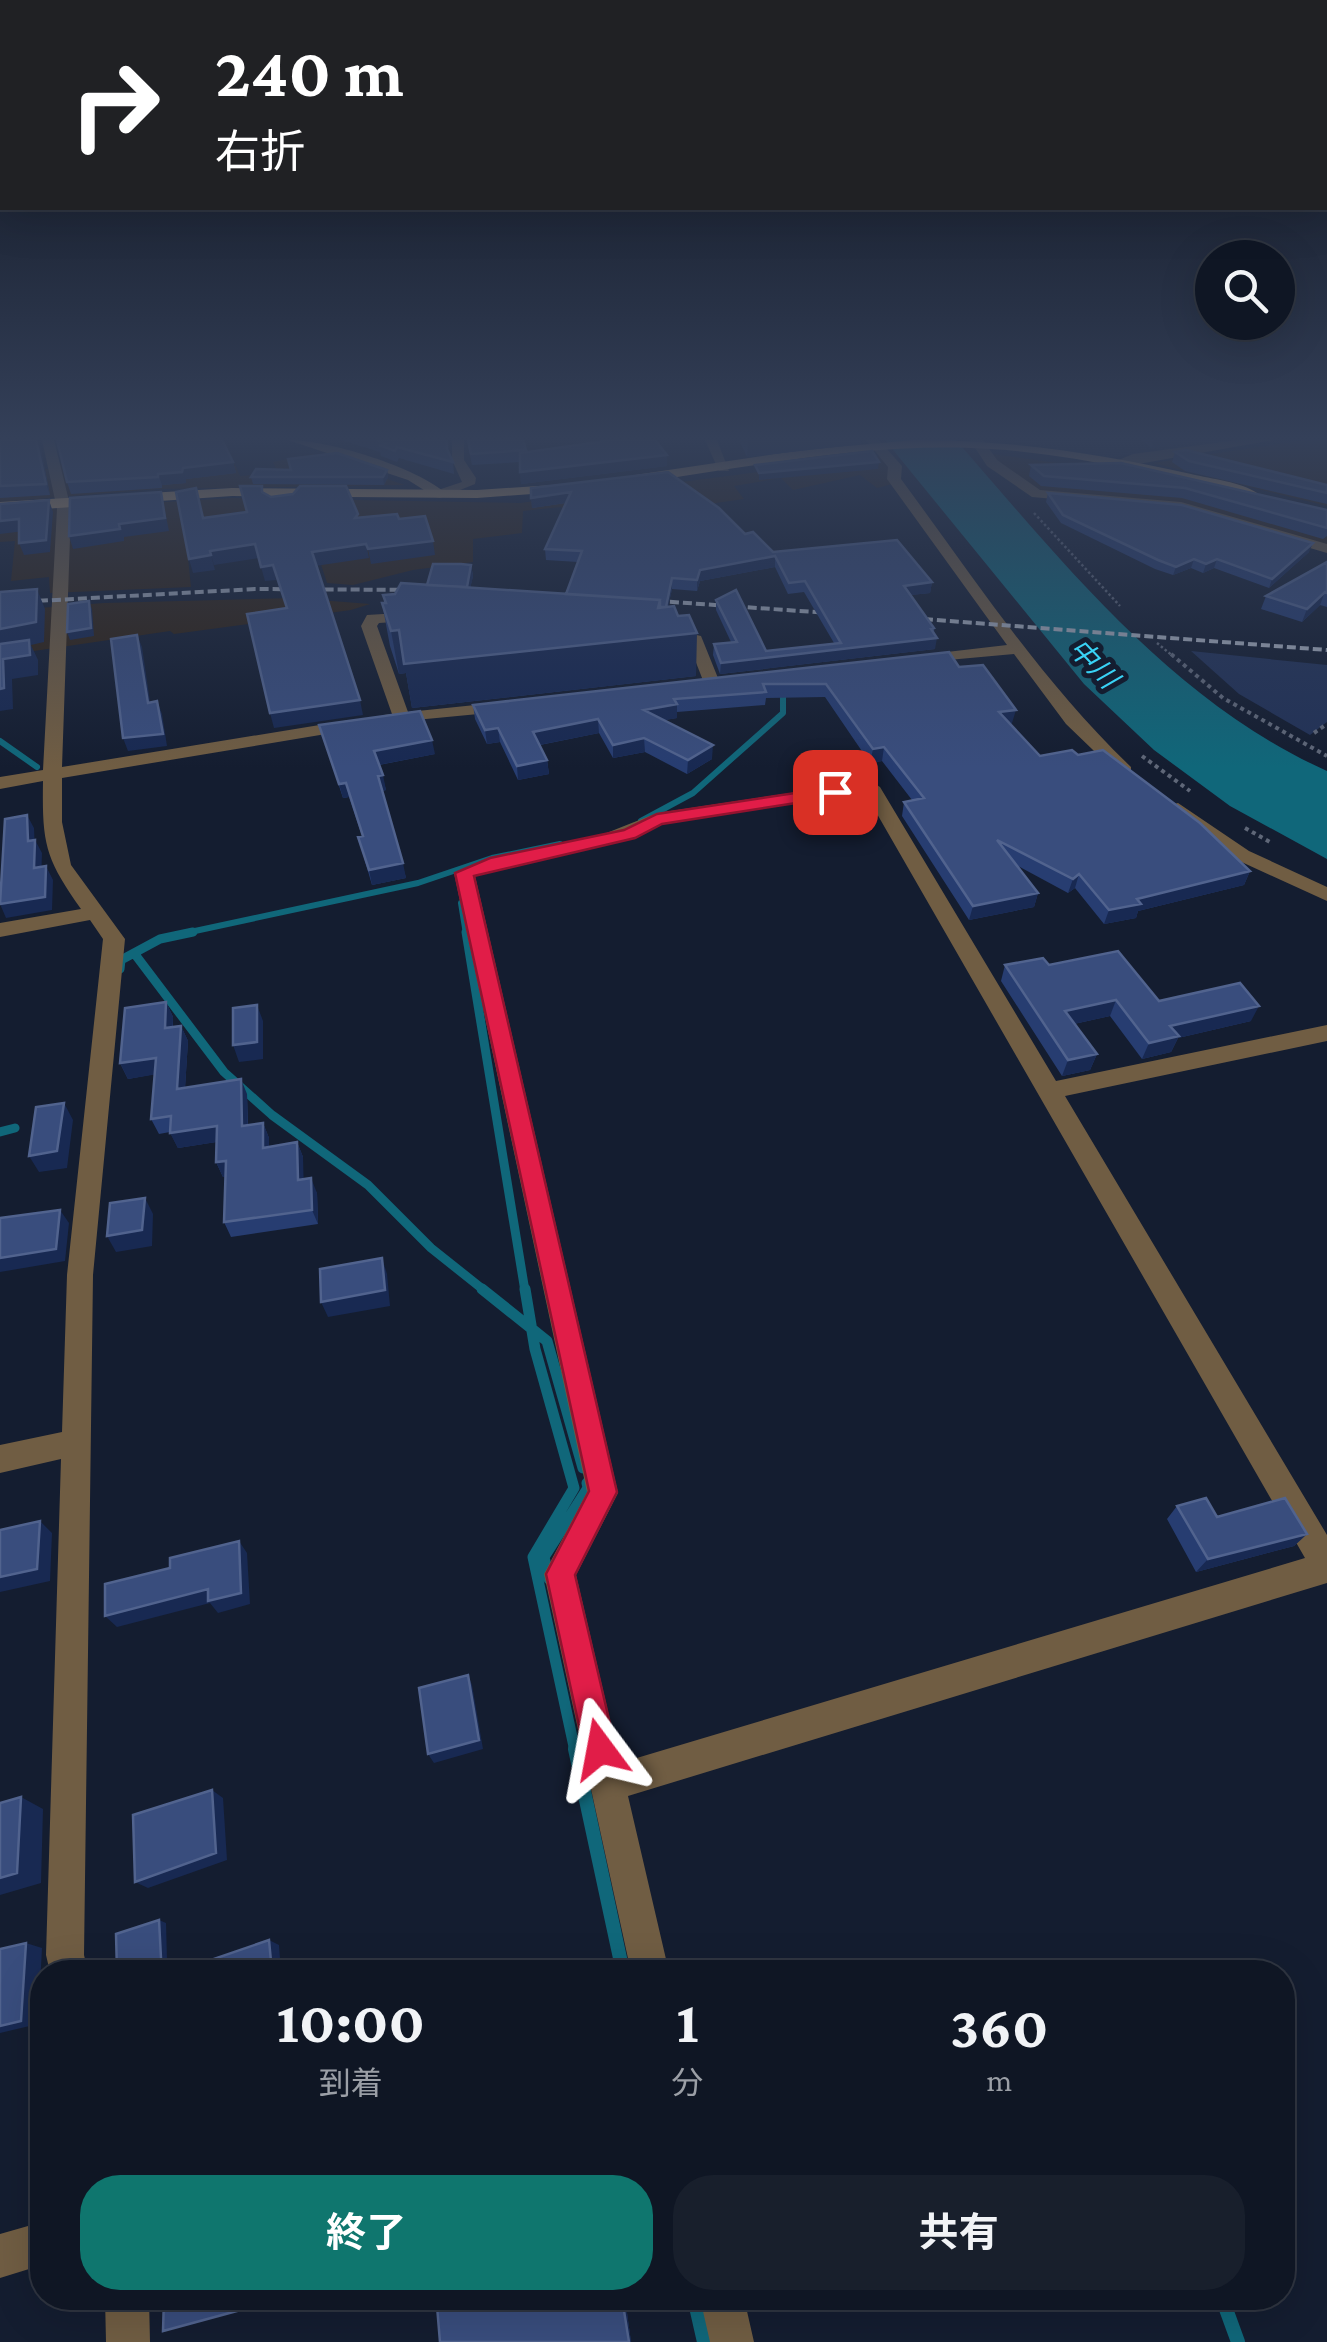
<!DOCTYPE html>
<html lang="ja">
<meta charset="utf-8">
<style>
:root{--surface:#0f1624;--page:#181f2c;--text:#f1f3f6;--muted:#9b9fa6;--line:#2f3541;--accent:#0f766e}
body{margin:0;font-family:"Crimson Pro","Noto Sans JP",serif;background:var(--page);color:var(--text);height:100vh;display:flex;flex-direction:column;font-size:38px;white-space:nowrap}
*{box-sizing:border-box;margin:0}
p{font-size:32px;color:var(--muted)}
.icon{flex:none;width:55px;height:55px;fill:none;stroke:currentColor;stroke-width:2;stroke-linecap:round;stroke-linejoin:round}
.map{position:relative;flex:1;overflow:hidden}
.sheet{position:absolute;left:30px;top:1960px;width:1265px;height:350px;display:flex;flex-direction:column;background:var(--surface);border-radius:40px;box-shadow:0 10px 40px #0002,0 0 0 2px var(--line)}
.sheet>*{flex:none}
.guide{position:absolute;left:0px;top:0px;width:1328px;height:210px;box-shadow:0 10px 40px #0002,0 0 0 2px var(--line);background:#202124;color:#fff;overflow:hidden}
.buttons{position:absolute;left:1195px;top:240px;display:grid;gap:20px}
.buttons a{display:grid;place-items:center;width:100px;height:100px;border-radius:50%;background:var(--surface);box-shadow:0 10px 40px #0002,0 0 0 2px var(--line);font-size:50px}
.pin{position:absolute;display:grid;place-items:center;width:85px;height:85px;color:#fff;margin:-42px;border-radius:20px;box-shadow:0 5px 15px #0006}
.me{position:absolute;width:110px;margin:-55px;rotate:347deg;stroke-linejoin:round;filter:drop-shadow(0 0 8px #0008)}
.turn{display:flex;align-items:center;gap:35px;height:210px;padding:0 50px;font-size:45px}
.turn .icon{width:130px;height:130px;stroke-width:2.5}
.turn b{display:block;font-size:70px;line-height:85px}
.eta{display:flex;justify-content:space-evenly;align-items:center;height:170px;text-align:center}
.eta b{font-size:60px;font-weight:700;line-height:70px}
.action{display:flex;gap:20px;margin-top:auto;padding:20px 50px}
.action a{flex:1;height:115px;border-radius:40px;background:var(--accent);color:#fff;font-size:40px;font-weight:700;line-height:115px;text-align:center}
.action a+a{background:var(--page);color:var(--text)}
.map>svg:first-child{display:block}
.commercial{fill:#2f2215}
.built{fill:#1a263e}
.green{fill:#223257}
.water{fill:#10677a}
.lines{fill:none;stroke-linecap:round;stroke-linejoin:round}
.stream-far3{stroke:#10677a;stroke-width:6}
.stream-far2{stroke:#10677a;stroke-width:9}
.stream-far1{stroke:#10677a;stroke-width:11}
.stream{stroke:#10677a;stroke-width:14}
.path-far1{stroke:#5f6778;stroke-width:2.5;stroke-dasharray:2.5 2.5;stroke-linecap:butt}
.path{stroke:#5f6778;stroke-width:4;stroke-dasharray:4 4;stroke-linecap:butt}
.minor{fill:#705d43;fill-rule:evenodd}
.tertiary{fill:#705d43;fill-rule:evenodd}
.secondary{fill:#9f8257;fill-rule:evenodd}
.trunk{fill:#d5aa6c;fill-rule:evenodd}
.rail{stroke:#a3abb9;stroke-width:4;stroke-dasharray:9 4;stroke-linecap:butt}
.wall{fill:#273d71}
.shaded-wall{fill:#182952}
.building{fill:#394d7d;stroke:#51638e;stroke-width:2.5}
.route{fill:#e11d48;stroke:#92132f;stroke-width:2.5}
.labels{text-anchor:middle;stroke-width:10;stroke-linejoin:round;paint-order:stroke}
.far-water-label{font-size:28px;font-style:italic;fill:#39d2f5;stroke:#141d30}
</style>
<div class="map">
<svg width="1327" height="2342" viewBox="0 0 1327 2342">
<rect width="100%" height="100%" fill="#141d30"/>
<path class="commercial" d="M1305,440H1327V506L1153,463Z
M312,454L405,485L157,489L0,502V473L57,468L59,464L88,461L94,475L235,464L240,476L278,473L273,462Z
M992,454L1122,472L1327,521V546L1205,509L1154,500L1019,489Z
M881,456L900,482L877,488L860,475L793,490L781,478L734,486L744,499L574,523L561,507L523,511L522,533L473,539V562L413,570L353,585L327,583L310,530L277,506L184,520L191,587L50,593L49,577L11,581L15,541L0,542V512L233,498L520,503Z
M294,598L370,604L351,610L174,634L170,631L0,656V611L104,603Z"/>
<path class="built" d="M1006,440H1236L1107,458Z"/>
<path class="green" d="M1191,651L1327,665V722L1310,735L1239,694Z"/>
<path class="water" d="M885,440H956C1065,565 1172,701 1327,771V859L1230,806L1154,750L1084,684Z"/>
<g class="lines">
<path class="stream-far3" d="M0,741L37,767
M641,821L693,793L783,713V688
M461,903L466,934
M181,934L418,883L492,858L560,844"/>
<path class="stream-far2" d="M466,932L525,1291
M134,953L224,1072L272,1115L368,1185L431,1248L485,1291
M120,969L121,960L160,939L193,932
M0,1132L15,1128"/>
<path class="stream-far1" d="M482,1289L547,1341L583,1468
M525,1289L535,1349L574,1488L533,1557L575,1751
M549,1579L544,1557L588,1488L587,1483"/>
<path class="stream" d="M575,1749L623,1972
M694,2298L704,2342
M1222,2298L1238,2342"/>
<path class="path-far1" d="M1034,513L1120,606
M1157,643L1174,657"/>
<path class="path" d="M1171,654L1223,698L1327,756
M1314,733L1327,724
M1142,756L1190,791
M1245,828L1270,842"/>
<path class="minor" d="M42,440H54L71,509L62,767L350,720L359,725L350,730L62,778V822L71,865L125,939L93,1275L84,1955L88,1972H50L46,1955L61,1459L0,1473V1445L62,1432L67,1275L103,939L90,920L0,937V923L81,909C45,858 42,844 43,781L0,789V777L43,770L57,509Z
M452,440H464V460L476,478L475,484L440,498L435,497V491L462,482L452,460Z
M866,440H879L902,466L901,479C974,578 1042,682 1131,767V775H1119L1066,724L1014,654L915,663L913,660L921,655L1007,645L887,479L888,467Z
M970,440H983L997,460L1040,490L1181,502L1327,544V553L1180,510L1032,497L987,466Z
M1237,440H1274L1116,468L1109,464L1133,454Z
M416,612L422,614V620L379,623L377,626L408,712L504,702L510,703V711L384,723V715L392,714L361,626L367,615Z
M670,629L701,636L720,683L718,687L704,683L688,642L664,637L662,634Z
M871,781L880,787L1056,1081L1327,1025V1041L1065,1096L1327,1535V1583L628,1796L669,1972H631L544,1574L587,1492L454,873L481,862L604,834L657,813ZM865,793L1305,1558L620,1763L576,1575L618,1493L475,876L618,842L662,824Z
M1178,803L1249,851L1327,887V901L1235,859L1171,813V805Z
M42,2222V2265L0,2278V2234Z
M105,2298H149L150,2342H106Z
M700,2298H744L754,2342H710Z"/>
<path class="tertiary" d="M705,440H717L729,471H719Z"/>
<path class="secondary" d="M288,440C329,440 416,467 447,494L435,497L408,480Z"/>
<path class="trunk" d="M914,440C1009,440 1099,453 1191,474C1212,479 1241,482 1257,493L1250,497C1158,475 1065,451 971,448C858,444 746,468 635,483L628,479L635,475L803,450Z
M568,484L575,488L573,491L477,498L232,496L0,512V502L232,488L477,490Z"/>
<path class="rail" d="M644,600L843,614
M0,603L255,589L424,590
M898,617L1327,650"/>
</g>
<path class="wall" d="M0,440H39L50,495L0,498Z
M341,440H448V452L453,462L454,474L399,458L397,462L381,456L380,452Z
M467,440H523L526,452L606,441L605,440H655L667,455V466L521,484L520,462L472,465Z
M739,440H861V444L747,457Z
M1141,440H1212L1152,448Z
M1175,452L1327,485V504L1185,471L1172,462Z
M233,462L236,473L186,479V483L162,485V488L71,494L67,482Z
M1121,463L1327,510V536L1323,539L1182,498L1041,486L1029,476L1031,465Z
M291,470H387L388,477L384,485L253,484L251,477Z
M531,488L745,534L773,552L932,582L930,593L910,595L934,628L935,649L720,674L713,655L714,644L731,642L716,610V600L766,651L834,643L804,592L788,594L775,567L700,581L697,591L672,589L668,606L696,676L412,708L406,673L399,674L390,646L382,603H385L395,594L427,585L471,565L473,576L470,588L566,594L578,562L546,560L545,549L566,503L532,508Z
M1048,493L1309,552L1269,588L1214,568L1203,573L1191,568L1173,575L1155,569L1061,523L1046,502Z
M1327,562V607L1320,605L1302,622L1261,609L1266,596Z
M959,667L1012,723L1010,724L1040,756L1078,755L1250,871L1244,885L1138,911L1136,918L1104,924L1075,888L1068,893L1018,866L1038,893L1034,907L969,920L902,816L904,802L912,800L882,761L870,763L825,697L766,698L765,705L677,712V718L664,720L712,759L687,774L645,752L613,758L599,733L540,745L547,760L549,774L518,780L500,742L487,744L475,719L473,705Z
M319,725L435,754L379,765L386,790L382,791L406,878L372,885L358,837L362,836L349,797L343,798Z
M1005,965H1049L1159,1001L1251,1021L1178,1038L1171,1052L1142,1059L1110,1016L1074,1024L1097,1054L1090,1070L1062,1076L1001,981Z
M166,1002L173,1017V1027L181,1026L188,1041L185,1088L247,1094L248,1125L263,1123L269,1138V1147L297,1142L303,1157V1179L317,1193L318,1224L231,1237L224,1222L225,1176L223,1177L216,1162V1142L178,1148L170,1132L159,1134L151,1119L155,1074L128,1079L120,1063Z
M1177,1506L1217,1517L1307,1534L1294,1546L1196,1572L1167,1519Z
M452,2298H625L631,2342L437,2306L447,2299Z"/>
<path class="shaded-wall" d="M36,440H39L50,495L46,484Z
M748,440H861V444L747,457Z
M1154,440H1212L1152,448Z
M667,455V466L521,484L520,472Z
M233,462L236,473L186,479V483L162,485L158,474L183,468Z
M879,462L878,469L759,480V473Z
M387,470L388,477L384,485L383,477Z
M161,492L169,531L124,537V541L73,549L69,536L119,524Z
M571,492L572,502L532,508L531,498Z
M49,500L53,512L50,552L24,555L19,543Z
M19,519L24,531L0,534V521Z
M433,541L435,555L371,564L368,549Z
M1313,543L1309,552L1269,588L1272,579Z
M255,544L259,558L214,565L210,551Z
M366,544L369,558L315,566L312,552Z
M211,555L215,570L193,573L189,559Z
M775,556V567L700,581L697,591V580L700,570Z
M1194,559L1191,568L1173,575L1176,567Z
M1217,559L1214,568L1203,573L1206,564Z
M273,565L276,580L265,581L261,567Z
M471,565L473,576L467,602L466,591Z
M672,578V589L664,626V615Z
M932,582L930,593L902,596L904,586Z
M37,589L45,609L44,642L31,645L38,660V675L12,679L13,709L0,711V629Z
M1325,592L1320,605L1302,622L1307,609Z
M89,601L92,609L94,636L70,640L67,632Z
M399,630L697,633L696,676L412,708L406,673L399,674L391,631Z
M137,635L142,647L152,715L148,703Z
M937,638L935,649L720,674L721,663Z
M360,700L363,715L274,728L270,713Z
M157,701L162,714L167,746L128,751L123,738Z
M677,704V718L644,724V710Z
M1016,710L1012,723L996,726L999,712Z
M598,719L599,733L534,746L533,732Z
M498,728L500,742L487,744L485,730Z
M644,738L645,752L613,758V745Z
M432,740L435,754L378,765L374,751Z
M713,745L712,759L687,774L688,760Z
M884,747L882,761L870,763L873,749Z
M547,760L549,774L518,780L517,766Z
M383,775L386,790L381,791L378,776Z
M346,783L349,797L343,798L339,784Z
M27,815L34,828L35,852V840L42,853L41,882L34,868L28,841Z
M403,863L406,878L372,885L369,870Z
M46,866L53,880L52,910L6,918L0,904Z
M1250,871L1244,885L1138,911L1136,918L1104,924L1109,910L1137,899Z
M1079,874L1075,888L1068,893L1073,879Z
M1038,893L1034,907L969,920L973,906Z
M1116,1000L1110,1016L1060,1027L1065,1011Z
M166,1002L173,1017L172,1043L165,1028Z
M257,1005L263,1021V1059L239,1062L233,1045Z
M1259,1006L1251,1021L1178,1038L1171,1052L1142,1059L1149,1043L1170,1026Z
M181,1026L188,1041L184,1104L177,1089Z
M1097,1054L1090,1070L1062,1076L1068,1060Z
M156,1058L164,1073L128,1079L120,1063Z
M241,1079L247,1094L248,1141L242,1126Z
M64,1103L73,1120L67,1168L39,1172L29,1156Z
M263,1123L269,1138V1163L263,1148Z
M217,1126L223,1141L178,1148L170,1133Z
M297,1142L303,1157L304,1195L298,1180Z
M226,1161L232,1175L223,1177L216,1162Z
M311,1178L317,1193L318,1224L312,1210Z
M145,1198L153,1214L152,1246L116,1252L107,1236Z
M60,1210L69,1223L65,1261L0,1272V1258Z
M382,1258L387,1274L390,1306L328,1317L321,1302Z
M40,1521L52,1533L50,1581L0,1592V1577Z
M1307,1534L1294,1546L1196,1572L1208,1559Z
M239,1541L247,1553L250,1604L218,1613L210,1603L117,1627L105,1616Z
M468,1675L472,1685L483,1749L434,1763L428,1754Z
M212,1790L223,1798L227,1860L148,1888L135,1882Z
M21,1797L43,1809L41,1883L0,1895V1878Z
M159,1920L166,1923L167,1960L131,1972H118Z
M269,1940L279,1945L281,1972H272Z
M26,1943L42,1948L38,2024L0,2033V2026Z
M248,2298H260V2303L248,2308Z
M622,2298H625L631,2342H629Z"/>
<path class="building" d="M0,440H36L46,484L0,486Z
M57,440H222L233,462L183,468L182,472L158,474V477L67,482Z
M376,440H447V449L453,462L397,447L395,451L379,445L388,444Z
M468,440H523L526,450L471,454Z
M613,440H655L667,455L520,472V453Z
M1186,450L1327,485V493L1189,461L1175,452Z
M872,451L879,462L759,473L755,465Z
M337,453L387,470L383,477H251L256,469L291,470L288,459Z
M1121,463L1327,510V528L1185,488L1044,476L1031,465Z
M668,472L719,508L745,534L753,532L773,552L897,540L932,582L904,586L934,628L931,629L937,638L721,663L714,644L737,642L716,600L736,590L766,651L841,643L805,581L789,583L775,556L700,570L697,580L672,578L666,607H660V600L566,594L582,551L545,549L571,492L531,498V488Z
M240,486H262V492L271,497L293,494L300,486H346L358,514L355,518L397,514L399,519L425,516L433,541L368,549L366,544L312,552L360,700L270,713L247,614L287,608L273,565L261,567L255,544L210,551L211,555L189,559L176,492L196,488L203,518L247,512Z
M161,492L165,518L119,524L120,529L69,536L70,498Z
M1048,493L1182,505L1313,543L1272,579L1217,559L1206,564L1194,559L1176,567L1158,560L1063,515Z
M49,500L46,540L19,543V519L0,521V504Z
M1327,562V593L1325,592L1307,609L1266,596Z
M433,564H461L471,565L467,587L427,585Z
M401,583L660,600L658,608L674,606L678,616L689,615L697,633L404,664L399,630L391,631L382,603H386L383,595L395,594Z
M37,589L36,622L0,629V592Z
M89,601L91,628L67,632L68,604Z
M137,635L148,703L157,701L163,734L123,738L111,639Z
M29,640L30,655L3,659L4,688L0,689V644Z
M949,652L959,667L983,665L1016,710L999,712L1040,756L1072,750L1078,755L1103,750L1200,823L1250,871L1137,899L1141,904L1109,910L1079,874L1073,879L997,840L1038,893L973,906L904,802L924,798L884,747L873,749L826,684H763L766,692L674,699L677,704L644,710L713,745L688,760L644,738L613,745L598,719L533,732L547,760L517,766L498,728L485,730L473,705Z
M420,711L432,740L374,751L383,775L378,776L403,863L369,870L358,837L363,836L346,783L339,784L319,725Z
M27,815L28,841L35,840L34,868L46,866L45,897L0,904L5,819Z
M1118,951L1159,1001L1240,983L1259,1006L1170,1026L1179,1036L1149,1043L1116,1000L1065,1011L1097,1054L1068,1060L1005,965L1043,958L1049,965Z
M166,1002L165,1028L181,1026L177,1089L241,1079L242,1126L263,1123V1148L297,1142L298,1180L311,1178L312,1210L224,1222L226,1161L216,1162L217,1126L170,1133L171,1116L151,1119L156,1058L120,1063L125,1008Z
M257,1005V1042L233,1045V1008Z
M64,1103L57,1151L29,1156L36,1107Z
M145,1198L142,1230L107,1236L110,1203Z
M60,1210L56,1249L0,1258V1218Z
M382,1258L385,1290L321,1302L320,1269Z
M1206,1498L1217,1517L1285,1498L1307,1534L1208,1559L1177,1506Z
M40,1521L37,1569L0,1577V1530Z
M239,1541L241,1593L208,1601V1589L105,1616V1584L170,1568V1558Z
M468,1675L479,1740L428,1754L419,1688Z
M212,1790L216,1853L135,1882L133,1815Z
M21,1797L17,1873L0,1878V1803Z
M159,1920L161,1958L117,1972L116,1934Z
M269,1940L272,1972H176Z
M26,1943L21,2021L0,2026V1949Z
M164,2298H248V2308L163,2331Z
M466,2298H622L629,2342H440L437,2306Z"/>
<linearGradient id="sky" x2="0" y2="1"><stop stop-color="#0b101a"/><stop offset="0.57" stop-color="#344059"/><stop offset="1" stop-color="#344059" stop-opacity="0"/></linearGradient>
<rect width="1327" height="768" fill="url(#sky)"/>
<path class="route" d="M835,787L844,792L841,796L662,824L635,838L474,876L617,1492L575,1575L616,1749L611,1760L600,1765L589,1760L584,1749L546,1574L589,1491L455,873L490,858L624,830L657,814Z"/>
<g class="labels">
<g class="far-water-label">
<text transform="translate(1094 663) rotate(46)" y="10">中川</text>
</g>
</g>
</svg>
<div class="buttons">
<a><svg class="icon" aria-label="search" viewBox="0 0 24 24"><circle cx="10" cy="10" r="6"/><path d="M15 15l6 6"/></svg></a>
</div>
<div class="pin" style="left:835px;top:792px;background:#d93025"><svg class="icon" aria-label="arrive" viewBox="0 0 24 24"><path d="M6 21V4h12l-3 4 3 4H6"/></svg></div>
<svg class="me" style="left:600px;top:1749px" viewBox="-20 -20 40 40"><path d="M0-17L14 15 0 8-14 15z" fill="#e11d48" stroke="#fff" stroke-width="4"/></svg>
<div class="guide">
<div class="turn"><svg class="icon" aria-label="right" viewBox="0 0 24 24"><path d="M7 20v-9h11M14 6l5 5-5 5"/></svg><div><b>240 m</b>右折</div></div>
</div>
<section class="sheet">
<div class="eta">
<div><b>10:00</b><p>到着</p></div>
<div><b>1</b><p>分</p></div>
<div><b>360</b><p>m</p></div>
</div>
<div class="action"><a>終了</a><a>共有</a></div>
</section>
</div>
